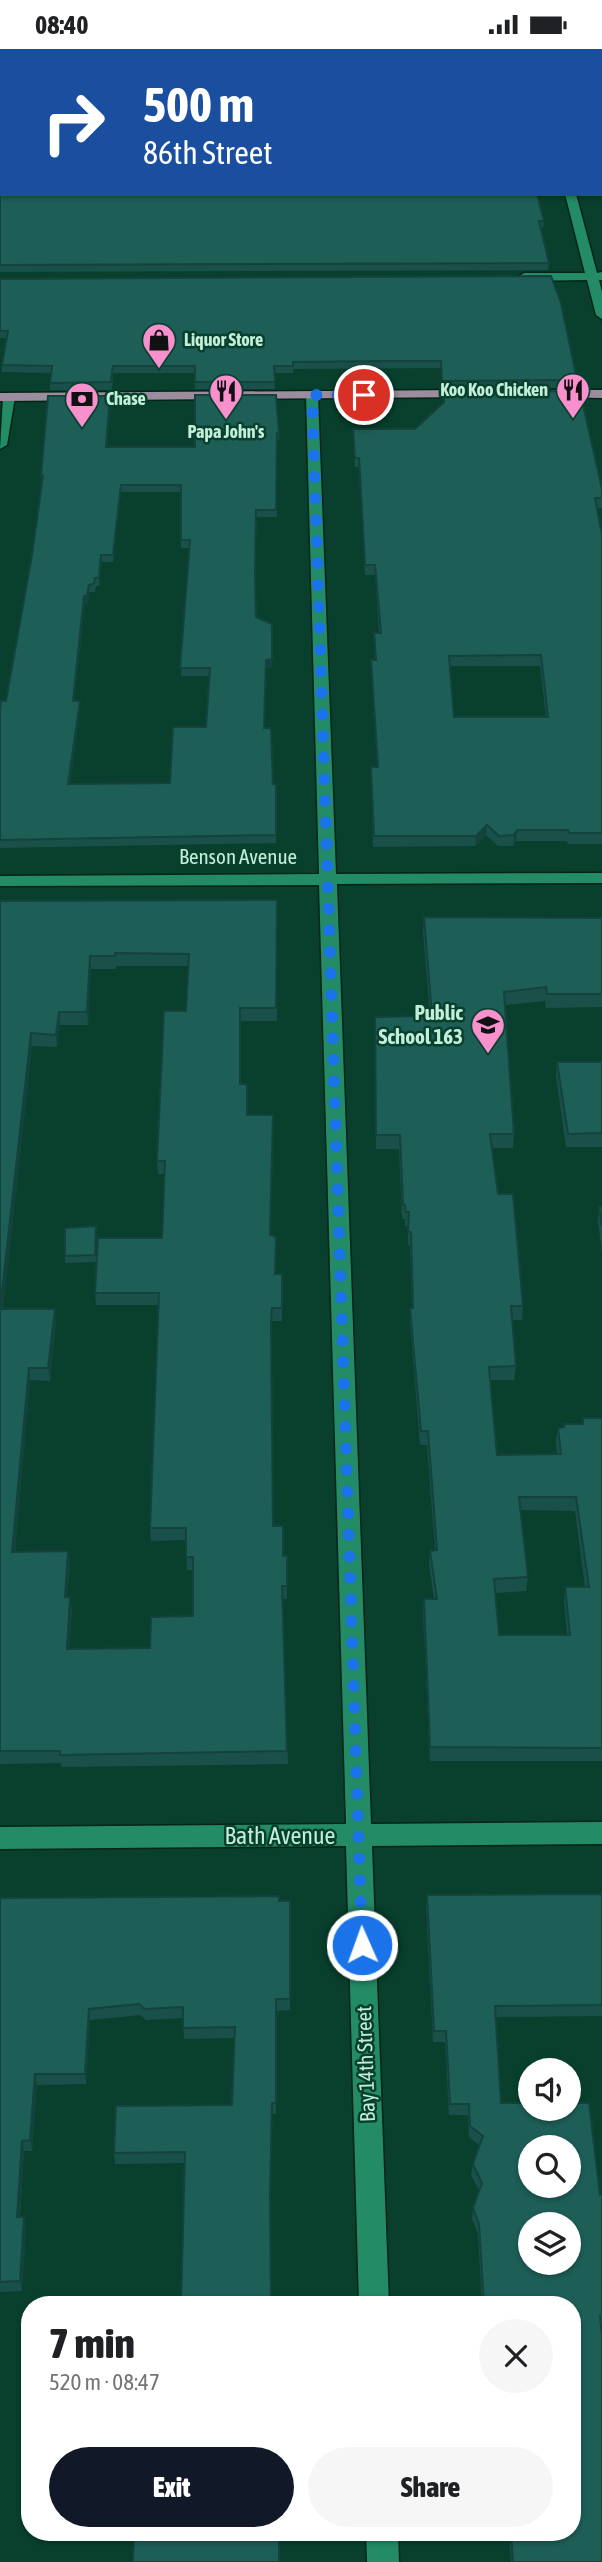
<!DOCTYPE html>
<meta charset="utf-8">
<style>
:root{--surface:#fff;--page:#f6f6f6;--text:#202124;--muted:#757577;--accent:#111827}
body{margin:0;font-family:"Asap Condensed",sans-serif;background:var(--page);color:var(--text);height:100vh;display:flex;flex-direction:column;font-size:26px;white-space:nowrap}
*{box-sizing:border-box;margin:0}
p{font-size:23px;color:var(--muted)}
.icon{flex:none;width:38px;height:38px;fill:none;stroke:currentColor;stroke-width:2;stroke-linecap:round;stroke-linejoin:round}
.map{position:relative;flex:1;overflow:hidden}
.side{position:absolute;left:21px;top:2247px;width:560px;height:245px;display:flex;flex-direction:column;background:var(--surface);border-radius:28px;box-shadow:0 2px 5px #0004}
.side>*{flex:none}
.banner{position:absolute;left:0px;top:0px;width:602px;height:147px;box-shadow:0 2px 5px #0004;background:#1a4fa0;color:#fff;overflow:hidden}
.buttons{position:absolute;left:518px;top:2009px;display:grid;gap:14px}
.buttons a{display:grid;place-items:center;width:63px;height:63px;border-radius:50%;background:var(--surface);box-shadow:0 2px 5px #0004;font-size:35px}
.pin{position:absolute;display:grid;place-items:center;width:60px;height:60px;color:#fff;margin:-30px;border:4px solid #fff;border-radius:50%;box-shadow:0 2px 7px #0007}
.me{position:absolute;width:77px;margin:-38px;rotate:358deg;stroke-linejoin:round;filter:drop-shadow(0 0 5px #0008)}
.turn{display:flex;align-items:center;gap:24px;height:147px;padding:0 28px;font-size:32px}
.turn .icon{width:91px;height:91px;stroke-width:2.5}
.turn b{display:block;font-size:49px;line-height:60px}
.round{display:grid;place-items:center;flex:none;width:74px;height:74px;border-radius:37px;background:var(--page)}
.overview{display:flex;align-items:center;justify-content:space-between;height:119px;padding:0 28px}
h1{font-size:42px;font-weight:800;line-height:52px}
.primary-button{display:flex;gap:14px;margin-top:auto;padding:14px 28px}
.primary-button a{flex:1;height:80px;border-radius:42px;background:var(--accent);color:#fff;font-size:28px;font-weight:800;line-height:80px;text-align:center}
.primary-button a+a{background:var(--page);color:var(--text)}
.status{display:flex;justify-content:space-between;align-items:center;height:49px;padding:0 35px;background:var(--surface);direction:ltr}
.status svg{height:19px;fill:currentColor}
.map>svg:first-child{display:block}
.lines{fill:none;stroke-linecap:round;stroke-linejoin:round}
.minor-casing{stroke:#042418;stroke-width:3}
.major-casing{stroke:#042418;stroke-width:3}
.minor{fill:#238b66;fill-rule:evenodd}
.major{fill:#9b8c9e;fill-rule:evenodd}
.wall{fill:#19514a;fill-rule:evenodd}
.shaded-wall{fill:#14423c}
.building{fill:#1d5e56;stroke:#14423c;stroke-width:2;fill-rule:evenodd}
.route{stroke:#1a73e8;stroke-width:12;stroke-dasharray:0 21.6}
.labels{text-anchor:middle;stroke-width:5;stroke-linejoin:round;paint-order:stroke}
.far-poi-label{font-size:18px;font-weight:bold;fill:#c2efd9;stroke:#08402d;text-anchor:start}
.street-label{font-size:21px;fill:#c2efd9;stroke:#08402d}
.poi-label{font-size:21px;font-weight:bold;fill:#c2efd9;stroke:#08402d;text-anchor:end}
.near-street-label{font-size:24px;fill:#c2efd9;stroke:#08402d}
</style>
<div class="status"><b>08:40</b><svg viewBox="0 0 49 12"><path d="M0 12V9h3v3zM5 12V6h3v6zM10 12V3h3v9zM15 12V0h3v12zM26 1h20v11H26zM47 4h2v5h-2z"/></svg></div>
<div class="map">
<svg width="602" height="2513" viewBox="0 0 602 2513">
<rect width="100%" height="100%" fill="#08402d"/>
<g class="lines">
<g class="minor-casing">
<path id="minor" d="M530,0H540V2H530Z
M600,98H602V104H600Z
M565,145H576L597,224L602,223V231H599L602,243V270L596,266L587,231L524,232L518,228L524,224H585Z
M312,342L318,346L336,825L602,824V834L337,835L371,1775L602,1773V1795L372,1797L389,2256H359L346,1797L0,1800V1778L346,1775L319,836L0,837V827L319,825L306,346Z
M9,344L15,348L7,396L0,400L3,348Z
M366,2483H398L399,2513H367Z"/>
</g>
<g class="major-casing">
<path id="major" d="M470,341L476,345L475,348L0,352V344Z
M552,341H602V349L547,348L546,345Z"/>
</g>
<use href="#minor" class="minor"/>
<use href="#major" class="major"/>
</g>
<path class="wall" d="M574,0H602V97L600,96V2H575Z
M0,116L544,172L543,179H540L549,214L548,221L0,223Z
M0,230L577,331L576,339H442L441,319L293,320V324H274L275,340H195V324H113L112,341H50V334L51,324L2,323V316L6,289H0Z
M443,343L602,440V459H597L602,486V795H568L567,792H516L513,797H498L486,786L475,797L373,798L371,718H377L371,611H375L374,584H379L375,526H365L359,418H355L353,380H415L443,354ZM450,617H540L546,668H454Z
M111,354L107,398H195L279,384V391H277V468H256L255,533L256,568L272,618L266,619L264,679L273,735H276V794L0,799V661L6,652L32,506L42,434L41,427ZM121,443H181V499H190L181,627H210L206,678L170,734L70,735L80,660L74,652L85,555L88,554L89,543H95L96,537H99L102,513H113Z
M277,851V972H241V1035L247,1066L273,1079L270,1186L275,1225L282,1238V1272H272L271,1288L273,1477L283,1507H287V1550H283L288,1715L62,1718L61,1714L0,1715V852ZM116,917H189L186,962L157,1112L158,1125H164L162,1189L95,1244L96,1256H158L150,1479L151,1492L186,1491L187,1521H193V1567L150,1599L69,1600L72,1561L70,1548H67L70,1515L68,1502L15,1503L30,1331L50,1332L56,1272L3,1260L32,997L57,998L60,976H88L91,920H116Z
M424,868L602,869V958L546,959L545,952L505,956L514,1085L513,1099H492L498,1145L523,1257L522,1271H512L516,1317L514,1331H490L497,1406L557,1405L556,1392L558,1379L582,1375L583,1369H602V1712H430L423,1564L424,1550H434L429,1515L430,1502L435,1501L427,1396H420L410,1273V1259H412L410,1197L408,1196V1177H405V1170H402L399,1100H376L375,981V968H430L423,882ZM520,1461L575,1462L585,1538H565L564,1552L567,1586H499L495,1544L526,1542L528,1528Z
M557,1013H602V1098H566L556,1027Z
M599,1158H602V1203L598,1172Z
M96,1184V1213L65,1214V1207Z
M602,1845V1967L496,1968L501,2054L600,2146H602V2277H601L602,2513H511L509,2483H572V2256H482L478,2185L472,2170L473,2159L479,2141L471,2126L473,2115L479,2096L469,2088L468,2066H449L445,1993H433L426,1858L427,1846Z
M0,1849L290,1852V1961L276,1962V2065H272L185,2114L115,2115L114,2104L232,2056L234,1989L184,1990L183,1969L146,1971L140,1966L90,1971L86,2035L37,2036L32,2102H24L20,2168L26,2178L22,2242L0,2243Z"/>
<path class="shaded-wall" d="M110,347L111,354L106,405V398Z
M121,436V443L113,513V506Z
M101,506L102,513L99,537V529Z
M89,536V543L88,554L85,555L73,660V652L84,547Z
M272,610V618L266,619V611Z
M80,652V660L69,743L68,735Z
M487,776L486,786L475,797L476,787Z
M517,781L516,792L513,797L514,786Z
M90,907L91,920L88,976L87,963Z
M59,963L60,976L57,998L56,986Z
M31,984L32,997L2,1273L0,1260Z
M55,1260L56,1272L50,1332L48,1319Z
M29,1319L30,1331L14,1516L12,1503Z
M68,1502L70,1515L66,1561L65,1548Z
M70,1548L72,1561L68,1612L67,1600Z
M89,1960L90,1971L86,2035L85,2025Z
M35,2025L37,2036L32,2102L30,2091Z
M22,2092L24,2102L19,2178L17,2168Z
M24,2168L26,2178L22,2242L20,2232Z"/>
<path class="building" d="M0,0H505L506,2H2V44H0Z
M577,0H602V74L600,69V2H578Z
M0,53H2V107H0Z
M600,78L602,80V89L600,88Z
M0,116H2V145H537L544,172H539L549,214L0,216Z
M551,227L561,254L577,331L442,332L441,312H387L293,313V317H274L275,333H195V317H113L111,333L50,334L52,317L2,316L8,282H0V230Z
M580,342L602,440V449H595L602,486V784H569L568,781H517L514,786L499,787L487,776L476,787H374L371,718H378L371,611H376L374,584H381L375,516H365L359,409H355L353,380H415L444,353L443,343ZM541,606L548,668H454L449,607Z
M195,346H276L279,384H277L276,461H256L255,525L256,568L272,575V610L266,611L264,679H271L273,735H276V786L0,791V661L1,652H6L32,506L43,427H41L48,347H110L106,398H195ZM121,436H181V491H190L180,619H210L206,678H173L170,734L68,735L80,652H73L84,547H87L89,536L94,535L95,529H99L101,506H113Z
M277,851L276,959H240V1035H247V1066H273L270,1186L276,1188L275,1225H282V1259H272L271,1276L273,1477H283V1507H287V1537H282L287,1702L60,1706V1702H0V852ZM115,904L189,905L186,962H164L157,1112H165L162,1189H98L95,1244H159L150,1479H186V1508H193V1567L151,1568L150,1599L67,1600L70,1548H65L68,1502L12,1503L29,1319H48L55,1260H0L31,984L56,986L59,963H87L90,907H115Z
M424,868L602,869V945H547L546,938L504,943L514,1085H490L498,1145H513L523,1257H511L516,1317L489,1318L497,1406L561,1405L558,1379L564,1378V1375H583V1369H602V1699L430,1698L424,1550H437L430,1502L437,1501L428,1382H421L410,1259H413L411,1183H408L409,1163H406L405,1156H403L400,1086H376L375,968L432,967ZM519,1448H576L589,1538H565L570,1586H499L494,1530L528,1528Z
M557,1013H602V1084L568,1085Z
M599,1158H602V1177Z
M96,1177L95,1206L65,1207V1179Z
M602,1845V1956L495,1957L501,2054H530V2060H569V2054H589L600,2146H602V2267H600L602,2287V2513H513L511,2483H572V2256H484L479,2175L473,2159L482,2134L473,2115L483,2087L470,2077L469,2055H450L446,1982H434L427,1846ZM530,2098H569V2137H530ZM530,2175H569V2214H530Z
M279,1847V1852H290V1950H276V2054H272L270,2145L271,2256H181L185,2103L114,2104L116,2057L232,2056L235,1978L183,1979V1958L145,1960L139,1955L89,1960L85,2025H35L30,2091L22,2092L17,2168H24L20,2232L0,2233V1849Z
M134,2483H279V2513H133Z"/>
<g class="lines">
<path class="route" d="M362,1896L312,346H364"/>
</g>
<defs>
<g id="shop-pin" transform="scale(1.75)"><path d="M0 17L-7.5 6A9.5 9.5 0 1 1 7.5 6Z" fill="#f790cd" stroke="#08402d"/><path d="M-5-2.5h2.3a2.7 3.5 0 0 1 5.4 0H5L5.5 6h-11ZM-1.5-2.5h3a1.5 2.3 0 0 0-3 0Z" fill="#111"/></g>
<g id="restaurant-pin" transform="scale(1.75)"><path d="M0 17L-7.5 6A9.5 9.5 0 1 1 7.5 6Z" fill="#f790cd" stroke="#08402d"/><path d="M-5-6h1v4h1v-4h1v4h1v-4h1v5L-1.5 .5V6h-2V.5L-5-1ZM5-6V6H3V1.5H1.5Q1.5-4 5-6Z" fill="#111"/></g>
<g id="bank-pin" transform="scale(1.75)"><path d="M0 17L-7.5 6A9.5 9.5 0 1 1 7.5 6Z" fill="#f790cd" stroke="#08402d"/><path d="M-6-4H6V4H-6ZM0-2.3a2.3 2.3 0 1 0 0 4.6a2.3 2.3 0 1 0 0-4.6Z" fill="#111"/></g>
<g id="school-pin" transform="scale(1.75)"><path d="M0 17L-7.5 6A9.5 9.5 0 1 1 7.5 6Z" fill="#f790cd" stroke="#08402d"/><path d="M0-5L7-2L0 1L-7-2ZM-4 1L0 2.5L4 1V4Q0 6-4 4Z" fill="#111"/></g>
</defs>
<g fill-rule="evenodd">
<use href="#shop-pin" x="159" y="291"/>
<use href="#restaurant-pin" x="573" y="341"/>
<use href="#restaurant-pin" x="226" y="342"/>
<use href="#bank-pin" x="82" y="350"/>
<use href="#school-pin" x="488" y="976"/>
</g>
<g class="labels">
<g class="far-poi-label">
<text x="184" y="297">Liquor Store</text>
<text x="548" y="347" text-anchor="end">Koo Koo Chicken</text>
<text x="106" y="356">Chase</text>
<text x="226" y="389" text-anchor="middle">Papa John's</text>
</g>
<g class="street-label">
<text x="238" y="815">Benson Avenue</text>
<text transform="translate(366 2015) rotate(-92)" y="7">Bay 14th Street</text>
</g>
<g class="poi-label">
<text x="463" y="971">Public<tspan x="463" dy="24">School 163</tspan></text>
</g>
<g class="near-street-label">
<text x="280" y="1795">Bath Avenue</text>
</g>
</g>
</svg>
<div class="buttons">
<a><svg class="icon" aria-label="sound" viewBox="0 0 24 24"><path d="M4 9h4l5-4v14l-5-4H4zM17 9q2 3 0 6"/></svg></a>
<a><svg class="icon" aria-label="search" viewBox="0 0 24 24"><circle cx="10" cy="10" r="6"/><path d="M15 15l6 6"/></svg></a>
<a><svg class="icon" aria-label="layers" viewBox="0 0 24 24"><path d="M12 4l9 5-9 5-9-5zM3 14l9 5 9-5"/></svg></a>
</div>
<div class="pin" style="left:364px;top:346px;background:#d93025"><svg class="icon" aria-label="arrive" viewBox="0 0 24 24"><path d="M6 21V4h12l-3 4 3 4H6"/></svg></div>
<svg class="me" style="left:362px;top:1896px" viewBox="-20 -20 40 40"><circle r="17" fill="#1a73e8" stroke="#fff" stroke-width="3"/><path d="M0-11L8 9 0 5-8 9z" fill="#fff"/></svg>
<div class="banner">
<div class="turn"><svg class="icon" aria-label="right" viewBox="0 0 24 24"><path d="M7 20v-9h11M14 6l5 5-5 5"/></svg><div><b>500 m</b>86th Street</div></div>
</div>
<section class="side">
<div class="overview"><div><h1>7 min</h1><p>520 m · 08:47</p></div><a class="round"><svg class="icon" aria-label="close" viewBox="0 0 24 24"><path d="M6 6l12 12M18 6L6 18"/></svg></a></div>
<div class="primary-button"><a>Exit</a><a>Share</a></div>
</section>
</div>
